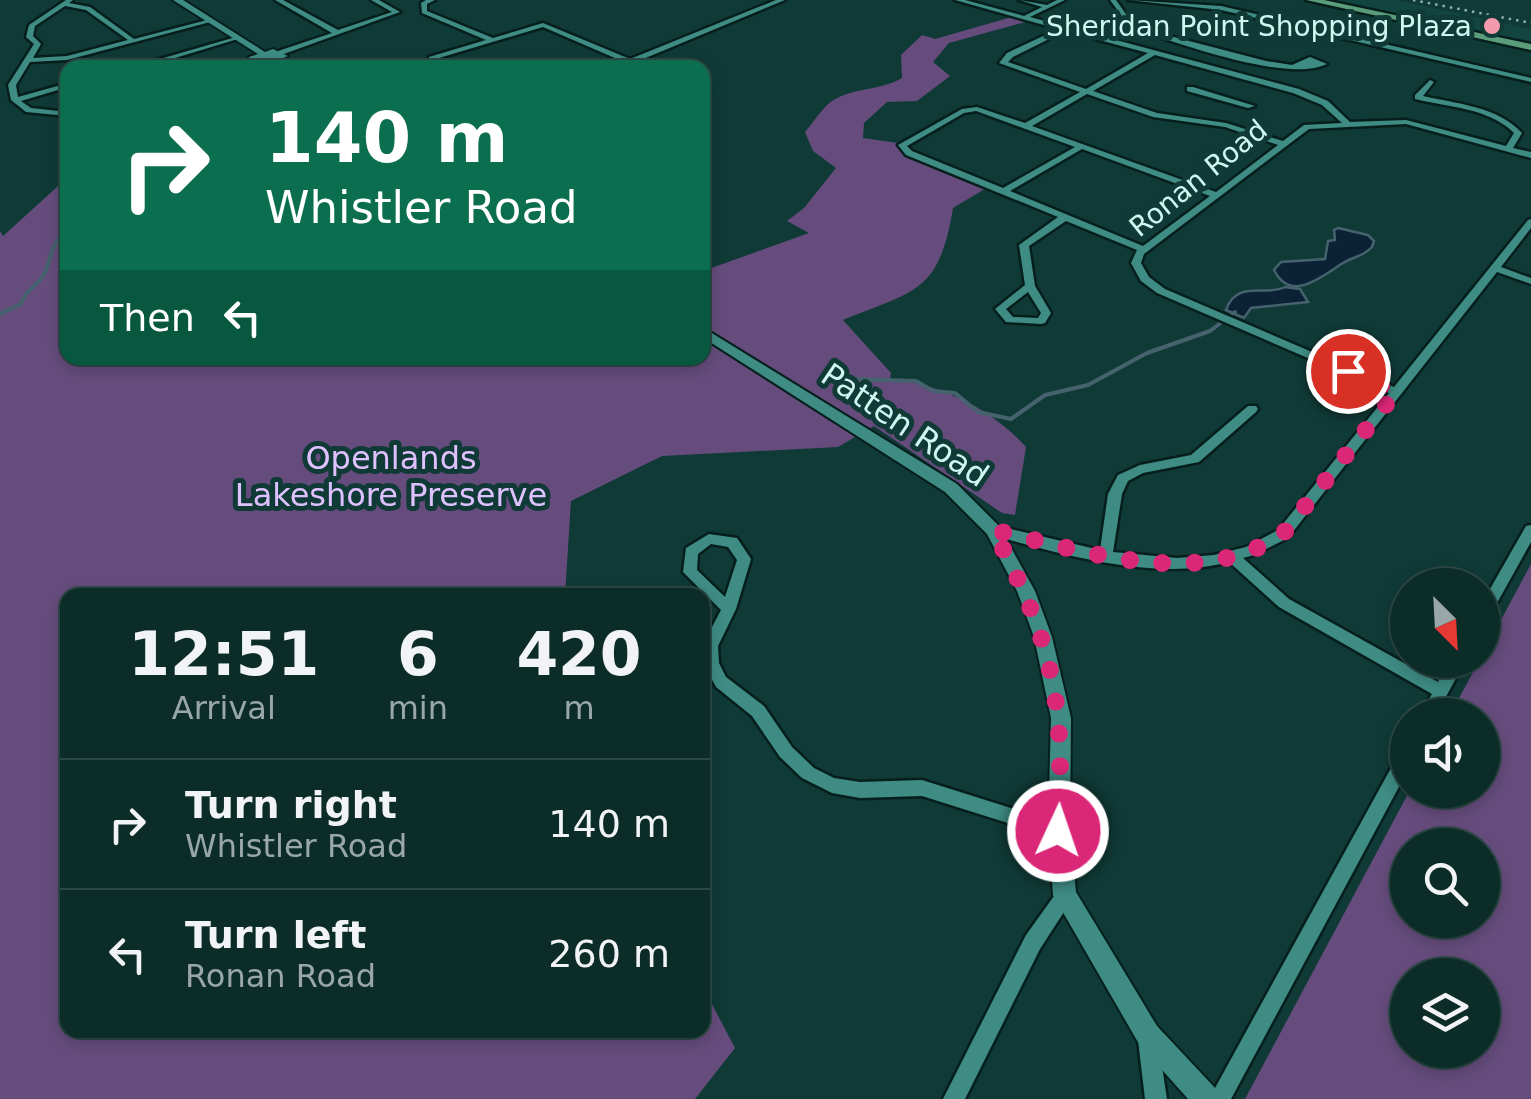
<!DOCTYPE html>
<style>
:root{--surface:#0c2c28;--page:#1a3834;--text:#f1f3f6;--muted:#9aa7a8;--line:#2c4845}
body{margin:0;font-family:"DejaVu Sans",sans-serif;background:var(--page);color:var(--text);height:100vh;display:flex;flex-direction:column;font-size:38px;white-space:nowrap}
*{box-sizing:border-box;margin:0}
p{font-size:32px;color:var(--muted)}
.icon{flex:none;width:55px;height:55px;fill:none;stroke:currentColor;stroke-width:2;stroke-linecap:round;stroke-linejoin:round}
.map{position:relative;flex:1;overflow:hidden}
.details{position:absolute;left:60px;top:588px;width:650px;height:450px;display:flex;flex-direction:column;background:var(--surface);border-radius:20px;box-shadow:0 5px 15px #0003,0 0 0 2px var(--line)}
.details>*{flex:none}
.banner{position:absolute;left:60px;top:60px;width:650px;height:305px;border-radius:20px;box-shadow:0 5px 15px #0003,0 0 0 2px var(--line);background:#0b6e4f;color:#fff;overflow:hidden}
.needle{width:65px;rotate:156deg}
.fabs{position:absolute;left:1390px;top:568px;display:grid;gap:20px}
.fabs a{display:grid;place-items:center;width:110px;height:110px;border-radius:50%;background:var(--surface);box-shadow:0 5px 15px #0003,0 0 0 2px var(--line);font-size:50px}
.pin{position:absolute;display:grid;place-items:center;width:85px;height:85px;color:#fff;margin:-42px;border:5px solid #fff;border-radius:50%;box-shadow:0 2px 10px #0007}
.me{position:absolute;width:110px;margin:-55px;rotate:3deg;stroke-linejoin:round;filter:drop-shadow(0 0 8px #0008)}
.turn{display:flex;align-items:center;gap:35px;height:210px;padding:0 40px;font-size:45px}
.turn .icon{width:130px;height:130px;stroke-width:2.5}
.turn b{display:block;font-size:70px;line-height:85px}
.then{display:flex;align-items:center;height:95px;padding:0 40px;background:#0003;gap:20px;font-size:38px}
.eta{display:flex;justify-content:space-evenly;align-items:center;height:170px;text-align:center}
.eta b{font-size:60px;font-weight:700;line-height:70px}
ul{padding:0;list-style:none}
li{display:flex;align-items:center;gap:30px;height:130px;padding:0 40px;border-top:2px solid var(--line)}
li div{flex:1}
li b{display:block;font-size:38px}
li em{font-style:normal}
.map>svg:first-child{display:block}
.built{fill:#124540}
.green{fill:#654c7c;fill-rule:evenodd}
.water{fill:#0b2236;stroke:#46626e;stroke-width:2.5}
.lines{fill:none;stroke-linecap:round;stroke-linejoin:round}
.stream{stroke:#46626e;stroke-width:4}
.minor-casing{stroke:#061f1c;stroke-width:5}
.tertiary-casing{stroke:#061f1c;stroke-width:4}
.secondary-casing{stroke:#061f1c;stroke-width:5}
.minor{fill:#3e8c84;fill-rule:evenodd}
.tertiary{fill:#3e8c84;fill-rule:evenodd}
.secondary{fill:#5b9d7b;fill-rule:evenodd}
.rail{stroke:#8cb2ae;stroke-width:2.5;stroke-dasharray:2.5 5;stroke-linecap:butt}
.route{stroke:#db2777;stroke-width:18;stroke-dasharray:0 32.4}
.poi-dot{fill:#f39aac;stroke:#103a36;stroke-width:4}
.labels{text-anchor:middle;stroke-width:10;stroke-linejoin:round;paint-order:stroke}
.far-poi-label{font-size:28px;fill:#d1f6f2;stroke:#103a36;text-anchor:end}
.far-street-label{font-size:28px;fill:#d1f6f2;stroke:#103a36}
.street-label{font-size:32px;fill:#d1f6f2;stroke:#103a36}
.park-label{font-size:32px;fill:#dfc1ff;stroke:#103a36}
</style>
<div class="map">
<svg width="1531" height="1099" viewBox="0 0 1531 1099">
<rect width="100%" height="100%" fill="#103a36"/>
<path class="built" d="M1324,0H1396L1447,11L1531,29V44Z"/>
<path class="green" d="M1012,17L1029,21L949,43L933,62L950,76L917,101L887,102L864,123L863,138L898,143L904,153L988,187L953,208C939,294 915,290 843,320L891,373L890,379C941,384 992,409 1026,447L1015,515L1002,513L874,426L838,447L662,456L571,501L565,595H68V1030H702L703,987L735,1048L695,1099H0V231L3,236L67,178L68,358H702L703,271L809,233L787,221L804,208L836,168L813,151L805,132C813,123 822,108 832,101C854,87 880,91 902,78L901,55L922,35L935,39Z
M1531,564V1099H1245L1410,790H1482V715H1450ZM1482,845V920H1408V845ZM1482,975V1050H1408V975Z"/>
<path class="water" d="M1338,228L1368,235L1374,241L1372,247C1363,257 1354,256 1343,263C1322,276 1291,304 1274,270L1281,262L1325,259L1328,241L1335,240L1334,230Z
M1285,287L1300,289L1308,302L1251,308L1244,318L1226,310C1236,279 1267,297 1285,287Z"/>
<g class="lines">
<path class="stream" d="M0,314L21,304C25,291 33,289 41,279C55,260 44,249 68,230
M854,379L916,381L933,391L955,393L978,412L1011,419L1045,395L1088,385L1147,353L1210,331L1235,312"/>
<g class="minor-casing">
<path id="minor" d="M66,0H73L69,3L90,7L134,39L211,19L214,21L67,60L30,62L16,85L18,97L68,83V87L21,101L31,108L68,112V116L26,112L11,100L8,85L34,44L26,37L29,25ZM65,6L86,10L128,40L67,56L33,58L41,44L33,36L35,26Z
M275,0H283L338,30L392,12L371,0H379L400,12L281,55L278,51L332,33Z
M426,0H435L427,4V11L493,38L543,23L630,59L776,0H785L636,62L648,68H638L543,27L429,61V57L486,40L422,13L421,3Z
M955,0H965L1024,16L1042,7L1019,0L1047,5L1057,0H1065L1030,17L1299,89L1328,101L1350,122L1406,120L1506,146L1514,133C1489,108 1448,107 1415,99V95L1430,80L1434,82L1423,96C1457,104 1497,106 1522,133L1513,148L1531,152V158L1406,124L1309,129L1144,254L1141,263L1149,277L1165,289L1394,387L1528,220L1531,219V228L1501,267L1531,278V284L1497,272L1288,538L1254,555L1243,558L1289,599L1438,682L1450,660H1466L1436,715H1420L1432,694L1279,607L1229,562C1154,582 1061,554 988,534L986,530L993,525L1100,550L1108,494L1118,475L1140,465L1191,455L1248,406H1256L1258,409L1256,412L1199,462L1143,473L1128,481L1122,494L1113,552L1177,558L1214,555L1246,547L1278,530L1389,393L1157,293L1141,281L1131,263L1137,250L1066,221L1029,246L1035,286L1051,313L1045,323L1041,324L1006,322L995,309L1025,285L1019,245L1058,217L906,155L898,145L962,109L977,107L1025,123L1080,92L999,63L1007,53L1058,29ZM1065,31L1148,53L1086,89L1008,62L1013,57ZM1155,55L1293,93L1322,105L1342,123L1304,125L1283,141L1226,123L1157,113L1093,91ZM1087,94L1153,117L1225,127L1278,145L1216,192L1032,126ZM976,111L1075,147L1003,188L912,151L907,146L964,113ZM1082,149L1210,196L1143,246L1010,191ZM1028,292L1041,313L1038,318L1013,317L1006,309Z
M1110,0H1116L1133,24L1147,30L1266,61L1292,65L1310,57L1327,64C1288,83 1185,45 1143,32L1129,26Z
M1128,0L1221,6L1531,78V82L1221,10Z
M236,37L241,38L142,68H129Z
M255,60L259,62L258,64L246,68H235Z
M1187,87H1193L1255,106L1248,108L1187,91Z
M1531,525V542L1487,621L1482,623V603L1526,526Z
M709,534L737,538L751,559L736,609L718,646L719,663L726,677L764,706L792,747L814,768L834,778L860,782L922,780L1059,823L1065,825L1068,831L1065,837L1059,839L922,796L860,798L832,793L802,778L780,757L752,716L716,687L703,663L702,646L721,610L683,572L686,548ZM711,544L728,547L737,560L725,597L697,570L698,554Z
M1408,746V770L1231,1099H1209L1402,748Z
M1065,886L1071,889L1074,895L1071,901L1040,949L965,1099H943L1026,935L1059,889Z
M1148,1030L1155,1033L1158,1040L1167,1099H1145L1138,1040L1141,1033Z"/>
</g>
<g class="tertiary-casing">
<path id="tertiary" d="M173,0H183L265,52L273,49L288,56L264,66L249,61V57L258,54Z
M702,327L957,484L999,526L1035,591L1052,637L1071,718L1070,831L1076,892L1157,1026L1216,1089L1219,1099H1188L1139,1044L1053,895L1048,831L1051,718L1034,637L1017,591L987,534L945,492L702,337Z"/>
</g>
<g class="secondary-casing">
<path id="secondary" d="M1306,0H1324L1531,44V50Z"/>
</g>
<use href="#minor" class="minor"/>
<use href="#tertiary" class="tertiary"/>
<use href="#secondary" class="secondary"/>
<path class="rail" d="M1413,0L1531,23"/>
</g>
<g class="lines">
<path class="route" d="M1058,831C1066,705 1053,641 993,530C1085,551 1196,591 1283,534L1396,392L1348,371"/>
</g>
<circle class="poi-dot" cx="1492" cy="26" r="10"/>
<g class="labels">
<g class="far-poi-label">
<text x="1472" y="36">Sheridan Point Shopping Plaza</text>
</g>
<g class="far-street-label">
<text transform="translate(1198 178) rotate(-39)" y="10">Ronan Road</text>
</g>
<g class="street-label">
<text transform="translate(905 425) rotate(34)" y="11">Patten Road</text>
</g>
<g class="park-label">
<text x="391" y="469">Openlands<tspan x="391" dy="37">Lakeshore Preserve</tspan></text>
</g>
</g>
</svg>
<div class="fabs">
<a><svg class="needle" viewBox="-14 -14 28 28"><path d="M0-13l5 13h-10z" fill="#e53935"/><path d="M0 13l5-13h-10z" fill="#9aa7a8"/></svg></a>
<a><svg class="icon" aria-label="sound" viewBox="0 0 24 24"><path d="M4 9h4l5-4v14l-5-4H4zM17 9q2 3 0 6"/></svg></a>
<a><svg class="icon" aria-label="search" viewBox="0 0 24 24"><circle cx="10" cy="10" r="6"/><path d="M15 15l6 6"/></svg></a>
<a><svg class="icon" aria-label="layers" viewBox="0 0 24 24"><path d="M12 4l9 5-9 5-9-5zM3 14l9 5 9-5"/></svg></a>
</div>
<div class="pin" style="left:1348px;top:371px;background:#d93025"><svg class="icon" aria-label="arrive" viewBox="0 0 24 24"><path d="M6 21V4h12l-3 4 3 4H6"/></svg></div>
<svg class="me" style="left:1058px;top:831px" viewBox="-20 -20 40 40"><circle r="17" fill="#db2777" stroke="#fff" stroke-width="3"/><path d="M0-11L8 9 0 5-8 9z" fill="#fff"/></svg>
<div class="banner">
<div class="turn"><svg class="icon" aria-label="right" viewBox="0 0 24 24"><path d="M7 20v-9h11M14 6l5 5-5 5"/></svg><div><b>140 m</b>Whistler Road</div></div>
<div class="then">Then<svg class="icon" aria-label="left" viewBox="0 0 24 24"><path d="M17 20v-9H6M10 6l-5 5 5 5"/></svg></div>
</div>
<section class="details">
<div class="eta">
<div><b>12:51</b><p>Arrival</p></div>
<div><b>6</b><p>min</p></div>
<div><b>420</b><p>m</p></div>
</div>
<ul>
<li><svg class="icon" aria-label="right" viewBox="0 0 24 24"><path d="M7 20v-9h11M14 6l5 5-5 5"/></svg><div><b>Turn right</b><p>Whistler Road</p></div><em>140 m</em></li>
<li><svg class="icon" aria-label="left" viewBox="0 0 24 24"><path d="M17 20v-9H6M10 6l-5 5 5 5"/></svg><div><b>Turn left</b><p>Ronan Road</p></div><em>260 m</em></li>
</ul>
</section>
</div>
